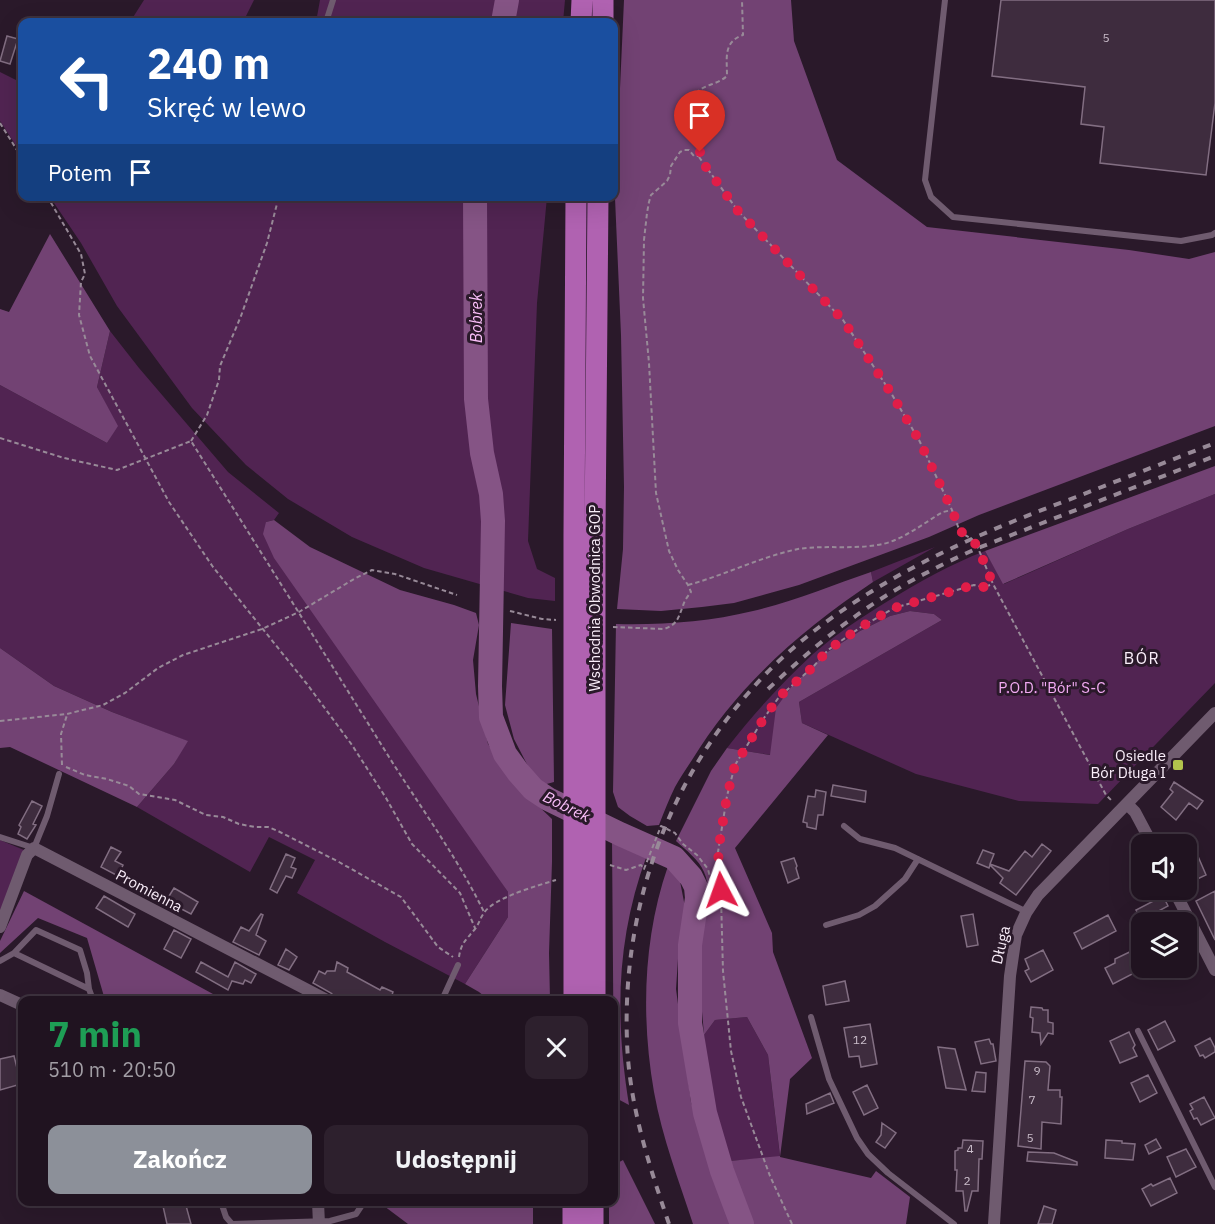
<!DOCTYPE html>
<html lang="pl">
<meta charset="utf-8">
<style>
:root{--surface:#201320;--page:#2d202d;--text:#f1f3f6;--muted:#a29ea5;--line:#3d323e;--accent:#8c9099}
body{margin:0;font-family:"IBM Plex Sans",sans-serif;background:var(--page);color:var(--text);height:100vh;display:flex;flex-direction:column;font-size:22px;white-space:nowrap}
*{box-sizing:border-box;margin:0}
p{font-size:20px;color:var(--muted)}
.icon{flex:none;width:33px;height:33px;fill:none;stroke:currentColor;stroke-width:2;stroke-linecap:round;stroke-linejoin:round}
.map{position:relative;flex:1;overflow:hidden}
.panel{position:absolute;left:18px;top:996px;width:600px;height:210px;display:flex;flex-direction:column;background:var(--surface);border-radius:12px;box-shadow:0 6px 24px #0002,0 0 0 2px var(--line)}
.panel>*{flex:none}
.banner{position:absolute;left:18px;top:18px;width:600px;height:183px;border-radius:12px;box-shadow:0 6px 24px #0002,0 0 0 2px var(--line);background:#1a4fa0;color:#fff;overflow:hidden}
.buttons{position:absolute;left:1131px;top:834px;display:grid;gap:12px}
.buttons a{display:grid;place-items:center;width:66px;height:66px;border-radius:12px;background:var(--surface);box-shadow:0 6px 24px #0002,0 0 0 2px var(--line);font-size:30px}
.pin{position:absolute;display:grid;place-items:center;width:51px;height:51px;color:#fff;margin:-62px -26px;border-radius:50% 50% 50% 0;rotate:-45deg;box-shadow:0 0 6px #0007}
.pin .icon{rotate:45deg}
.me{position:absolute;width:66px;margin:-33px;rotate:356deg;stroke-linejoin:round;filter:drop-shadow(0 0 4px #0008)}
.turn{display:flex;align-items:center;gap:21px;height:126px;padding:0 30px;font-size:27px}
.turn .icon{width:78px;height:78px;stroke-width:2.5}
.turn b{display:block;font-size:42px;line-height:51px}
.then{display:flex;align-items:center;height:57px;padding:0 30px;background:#0003;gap:12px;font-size:22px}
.round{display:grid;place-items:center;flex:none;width:63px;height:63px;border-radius:12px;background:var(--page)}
.headline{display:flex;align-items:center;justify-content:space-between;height:102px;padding:0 30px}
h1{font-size:36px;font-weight:700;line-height:45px;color:#1e9e55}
.primary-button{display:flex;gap:12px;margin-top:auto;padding:12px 30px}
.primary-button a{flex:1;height:69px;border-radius:12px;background:var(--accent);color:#fff;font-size:24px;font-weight:700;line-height:69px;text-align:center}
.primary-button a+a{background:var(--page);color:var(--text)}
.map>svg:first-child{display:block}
.green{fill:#512452}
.forest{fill:#724273}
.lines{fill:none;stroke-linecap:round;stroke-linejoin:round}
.river{stroke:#855485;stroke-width:24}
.building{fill:#3e2c3e;stroke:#826e82;stroke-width:1.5}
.path{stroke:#988a98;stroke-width:2;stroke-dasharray:4.5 3;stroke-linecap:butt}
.service{stroke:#6f5b6f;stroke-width:6}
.minor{stroke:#6f5b6f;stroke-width:12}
.motorway{stroke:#b062b1;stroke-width:21}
.rail{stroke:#988a98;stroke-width:4;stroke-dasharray:8 8;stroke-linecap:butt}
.route{stroke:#e11d48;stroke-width:10;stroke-dasharray:0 18}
.poi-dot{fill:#b2c34c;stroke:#2a192a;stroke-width:2}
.labels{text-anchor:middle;stroke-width:6;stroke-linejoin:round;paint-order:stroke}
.number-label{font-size:12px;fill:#cbbecb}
.street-label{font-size:15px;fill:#faeefa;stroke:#2a192a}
.park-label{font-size:15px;fill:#f2aaf3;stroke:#2a192a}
.poi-label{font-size:15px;fill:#faeefa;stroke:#2a192a;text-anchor:end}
.water-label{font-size:16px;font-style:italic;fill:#fabff9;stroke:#2a192a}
.neighbourhood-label{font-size:16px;letter-spacing:1.5px;fill:#faeefa;stroke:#2a192a}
</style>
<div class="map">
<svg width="1215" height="1224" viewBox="0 0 1215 1224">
<rect width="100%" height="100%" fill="#2a192a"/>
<path class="green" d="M144,0H254L243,22H130Z
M320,0H565L563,22H316Z
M0,72L22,83V155L0,121Z
M50,197H547L537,303L528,541L537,569L555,578V601L528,598L424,568L352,537L288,499L246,465L192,408L117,306L81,243Z
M110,331L139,368L228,472L279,513L274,520L266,522L508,892V917L465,984L385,942L297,893L315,860L269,837L250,872L137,807L174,764L187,741L112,712L54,686L0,648V385L107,443L117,426L97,387Z
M1215,494V683L1098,804L1019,801L916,774L802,723L799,702L942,620L934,614L910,611L890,616L860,631L826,653L792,686L771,755L727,748C753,714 782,683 813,654C836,634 862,617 888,601C919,582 951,564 985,551L1004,584L1128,529Z
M935,547L873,582L871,572Z
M0,840L24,850L0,917Z
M747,1017L768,1055L780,1157L730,1161L714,1111L708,1076L704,1035L715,1020Z"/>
<path class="forest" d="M624,0H791L794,41L837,160L927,227L1129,250L1189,259L1215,252V426L979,515L929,537L799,585L734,603L702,607L661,611L617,609L623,549L624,487L621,335L615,198Z
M50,234L110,331L97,387L118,426L107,443L0,385V309L9,312Z
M1215,466V494L1128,529L1003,584L985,551Z
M274,520L310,547L400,590L454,605L476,613L479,625L473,660L476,694L488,744L513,782L552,819V862L549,953L550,1000H489L479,992L465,984L508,917V892L274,558L263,534L266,522Z
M871,572L873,582C801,630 737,686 692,760C686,769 680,778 675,787C669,799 664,812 659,825L647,826L630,816L618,807L613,792L616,624C662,625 708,622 753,611C793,602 832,585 871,572Z
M910,611L934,614L942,620L799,702L802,723L828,735L735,848L772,933L773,952L812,1058L790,1079L780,1157L871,1178L876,1171L910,1197L906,1224H693C679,1181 662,1137 654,1092C641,1018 643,938 668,866L679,876L685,907L679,944L676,989L691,1102L711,1163L780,1156L768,1055L747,1017L715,1020L704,1035C702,1007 698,979 699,951C700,925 715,897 704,872C699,860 686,850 676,841L711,771L727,748L770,755L776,708L792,686L826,653L860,631L890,616Z
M511,623L552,629L554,782L543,785L531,772L514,739L505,705Z
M0,648L54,686L112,712L188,741L174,764L137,807L10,747L0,748Z
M612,839L647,855C616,939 615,1018 629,1105L614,1097Z
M24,891L224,1000H105L87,938L38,918L0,953V941Z
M623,1160L655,1224H609V1202H614V1165Z
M381,1202H533V1224H408L380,1203Z"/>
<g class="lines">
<path class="river" d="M503,22L507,0
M475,196L476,399L482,453L491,494L493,521L490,686L491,717L505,754L518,772L533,789L548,799L620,834L674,858L691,877L696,887L697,898L690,945V1023L705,1113L722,1171L742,1224"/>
</g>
<path class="building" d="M1001,0H1215V103L1206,175L1100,163L1104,127L1081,124L1085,87L992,76Z
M7,36L18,39L10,64L0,61Z
M1174,782L1203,801L1197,809L1189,803L1176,820L1161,807L1173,792L1170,789Z
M833,785L866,791L865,802L831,796Z
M816,790L826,792L823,815H818L816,829L807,827V823L803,822L808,796L815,797Z
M32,801L42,806L33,824L36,825L27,839L18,834L21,827L19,825Z
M1042,844L1051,851L1016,895L1000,883L1003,878L990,865L989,868L977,863L983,850L994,854L990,864L1009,871L1025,851L1032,857Z
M111,847L121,852L115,861L123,865L118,876L101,867Z
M286,854L295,858L291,867L296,869L292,878L286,876L277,893L270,889Z
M1197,854L1206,875L1191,882L1186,874V859Z
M794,858L797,866L796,868L799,878L788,883L781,862Z
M174,888L198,902L191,914L166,901Z
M1215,891V940L1196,901Z
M104,896L135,914L128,927L96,908Z
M1163,896L1168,906L1142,920L1136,910Z
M261,914L263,915L256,935L266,941L259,955L233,942L241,927L249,931Z
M973,914L978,945L967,947L961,916Z
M1108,915L1116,931L1082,949L1074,933Z
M174,930L191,939L181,958L164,949Z
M1142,946V961L1136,963L1140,970L1113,984L1105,968L1115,963V959Z
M286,949L297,957L289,970L278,965Z
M1043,950L1053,970L1031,982L1025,971L1029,969L1025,959Z
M201,962L228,977L235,962L256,974L251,983L245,980L243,984L232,981L228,990L196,972Z
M337,962L348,968L347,972L380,990L382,987L393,992L392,995L402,1000H335L334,996L331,993L313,983L319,971L325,974L327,971H335Z
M845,981L849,1001L826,1005L823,986Z
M1031,1007L1042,1008L1043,1010H1048V1022L1053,1023V1034L1048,1033L1041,1044L1040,1033L1032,1032L1033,1018L1030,1017Z
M1165,1021L1175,1041L1158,1050L1148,1030Z
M870,1024L877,1064L861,1067L859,1056L849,1057L844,1028Z
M1129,1032L1135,1045L1133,1048L1137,1056L1120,1063L1110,1041Z
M1210,1038L1215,1048V1052L1205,1058L1203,1055L1200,1056L1195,1046Z
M989,1039L991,1044H993L996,1061L981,1064L975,1042Z
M938,1047L955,1049L966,1090L946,1088Z
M14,1056L21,1084L0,1090V1059Z
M1025,1061L1046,1062L1050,1066L1048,1090H1060V1097H1062L1061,1124L1042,1122L1041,1149L1018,1146Z
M976,1072L986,1073L985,1092L972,1091Z
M1148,1075L1157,1093L1140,1102L1131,1083Z
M867,1085L878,1108L864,1115L853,1092Z
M830,1093L834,1103L807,1114L806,1104Z
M1204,1097L1215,1118L1201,1125L1197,1118L1194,1119L1190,1111L1193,1109L1190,1104Z
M882,1123L896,1133L885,1148L876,1142L881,1135Z
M1156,1139L1161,1148L1149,1154L1145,1145Z
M963,1140L983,1141L982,1159H979L978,1191H972L967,1211H965L963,1191H956L957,1170H955V1151L958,1150V1148H962Z
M1106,1140L1122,1141V1143L1135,1144L1133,1160L1105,1158Z
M1186,1149L1196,1167L1176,1177L1167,1157Z
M1028,1152L1054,1153L1077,1162V1165L1027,1161Z
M1170,1178L1177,1193L1151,1206L1142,1189L1151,1184L1153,1186Z
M180,1202H185L191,1224H167L163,1206Z
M1044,1206L1056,1210L1052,1224H1038Z"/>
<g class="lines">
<path class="path" d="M0,123L22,158
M699,157L738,211L843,320L891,393L919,440L952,510
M47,196L81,254L85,274L81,282L79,315L90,356L169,502L213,567L307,684L352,745L386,798L412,844L460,893L475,928
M0,438L64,458L117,470L191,441C257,546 323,651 389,757C421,808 457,857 484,912
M191,441L207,415L219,380L220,366L241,316L267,243L279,196
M688,585C725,575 760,557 798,549C827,544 868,552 895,540C912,533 927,521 943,512L952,510L960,532L972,539L978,548L993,584L1106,795L1111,800
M510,611L542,619L556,620
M613,627L664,629C678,624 678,618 683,606C684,601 688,596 691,592L688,585L678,570L669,551L656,493L649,363L643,298L644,240L647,213L649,202L651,195L667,181L670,175L671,166L680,152L684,150H689L694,156H698C707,135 678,113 695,94C704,84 717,85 727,76C727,58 723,42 743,35L742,0
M0,721L67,714L103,705L125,693L158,668L183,655L262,629L299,612L354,579L372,570L395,574L457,595
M62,765L61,734L67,715
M66,767L85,775L107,779L129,786L139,794L175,800L206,815L223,817L239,824L255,827H268L278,831L339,862L401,897L438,947L453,957
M610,865L626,870L641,865L644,869L661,826L675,833L683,844L697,855L708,869L712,885L721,890
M459,957C461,943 466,940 475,929C479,924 480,918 484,913C493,898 539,885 556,880
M792,1224L770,1176L741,1097L731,1051L723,971L721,897L718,852L727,796L735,765L764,718L779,697L813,667L828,650L861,627L894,608L974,585L984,587L993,584"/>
<path class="service" d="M945,0L925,180L931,197L953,217L1181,241L1212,235L1215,233
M326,22L333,0
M844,826L860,839L895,848L1027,912
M0,837L34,848L47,816L59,774
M826,925L859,915L875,906L905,879L918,859
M14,953L36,930L80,950L87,973L89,989
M0,961L14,953L89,989L93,1000
M442,1000L458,965
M811,1017L829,1079L857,1138L868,1154L888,1173L954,1224
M1138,1031L1215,1187
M221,1202L226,1217L232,1224L330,1221L356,1214L364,1202
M140,1203L147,1202"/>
<path class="minor" d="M1127,804L1135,812L1152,844
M1174,890L1215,970
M0,927L27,855L34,848L327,1000
M0,995L22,1005
M318,1202L319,1224
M994,1224L1010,976L1016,935L1026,913L1038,895L1215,713"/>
<path class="motorway" d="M581,22L582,0
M603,22V0
M574,1000V534L576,196
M595,1000V533L598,196
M573,1224V1202
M593,1224V1202"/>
<path class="rail" d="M768,689C795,664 823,639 853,618C889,591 937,566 978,548L1215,456
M669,1224C649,1165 629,1105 627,1041C622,914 665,786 751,690C789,646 839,610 889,581C949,546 1012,521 1076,497C1122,479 1169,461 1215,443"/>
</g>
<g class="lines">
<path class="route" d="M700,152L698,156L738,211L843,320L891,393L919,440L952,510L960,531L972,539L978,548L993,584L984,587L974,585L894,608L861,627L828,650L813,667L779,697L764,718L735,765L727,796L718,852L721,890"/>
</g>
<rect class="poi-dot" x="1172" y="759" width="12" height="12" rx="3"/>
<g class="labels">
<g class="number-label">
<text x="1106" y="42">5</text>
<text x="860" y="1044">12</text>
<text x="1037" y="1075">9</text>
<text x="1032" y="1104">7</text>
<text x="1030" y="1142">5</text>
<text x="970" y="1153">4</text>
<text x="967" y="1185">2</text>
</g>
<g class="street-label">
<text transform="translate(595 598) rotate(-90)" y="5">Wschodnia Obwodnica GOP</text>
<text transform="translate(149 891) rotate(28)" y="5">Promienna</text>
<text transform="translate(1001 945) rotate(-77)" y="5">Długa</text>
</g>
<g class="park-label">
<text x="1052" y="693">P.O.D. "Bór" S-C</text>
</g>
<g class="poi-label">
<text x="1166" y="761">Osiedle<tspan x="1166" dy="17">Bór Długa I</tspan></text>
</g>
<g class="water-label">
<text transform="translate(476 318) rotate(-90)" y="6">Bobrek</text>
<text transform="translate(567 806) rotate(26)" y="6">Bobrek</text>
</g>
<g class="neighbourhood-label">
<text x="1142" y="664">BÓR</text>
</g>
</g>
</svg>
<div class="buttons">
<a><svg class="icon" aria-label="sound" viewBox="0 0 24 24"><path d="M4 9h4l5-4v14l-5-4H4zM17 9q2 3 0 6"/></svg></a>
<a><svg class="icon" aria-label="layers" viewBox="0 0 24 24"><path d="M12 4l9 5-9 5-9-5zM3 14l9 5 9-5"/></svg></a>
</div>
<div class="pin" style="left:700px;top:152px;background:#d93025"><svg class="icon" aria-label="arrive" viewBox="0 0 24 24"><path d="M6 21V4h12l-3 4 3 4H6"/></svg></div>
<svg class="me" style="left:721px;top:890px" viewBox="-20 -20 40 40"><path d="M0-17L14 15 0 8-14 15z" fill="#e11d48" stroke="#fff" stroke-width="4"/></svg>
<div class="banner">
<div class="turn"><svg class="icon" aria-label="left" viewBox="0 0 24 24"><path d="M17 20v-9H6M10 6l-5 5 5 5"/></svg><div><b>240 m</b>Skręć w lewo</div></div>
<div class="then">Potem<svg class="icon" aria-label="arrive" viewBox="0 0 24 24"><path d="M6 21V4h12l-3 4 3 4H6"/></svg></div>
</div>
<section class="panel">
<div class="headline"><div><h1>7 min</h1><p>510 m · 20:50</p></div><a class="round"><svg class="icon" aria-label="close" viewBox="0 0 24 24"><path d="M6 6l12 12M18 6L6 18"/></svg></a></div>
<div class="primary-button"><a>Zakończ</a><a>Udostępnij</a></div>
</section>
</div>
